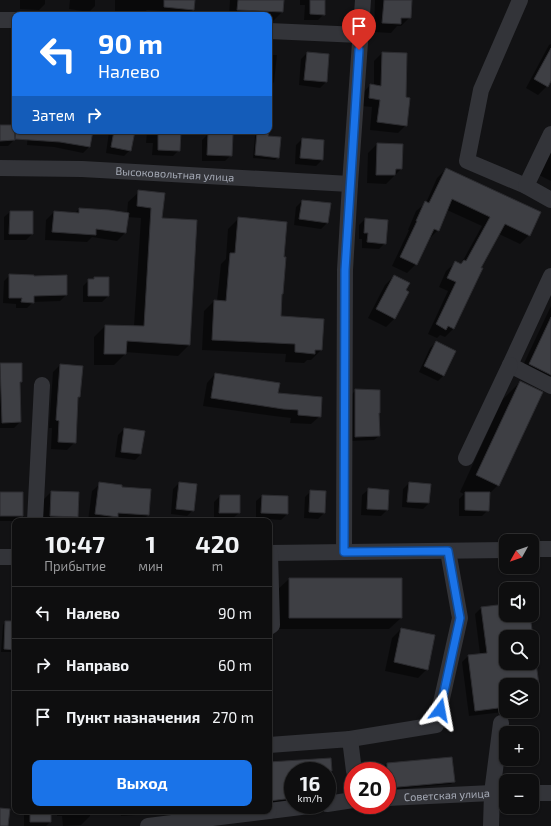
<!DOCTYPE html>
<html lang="ru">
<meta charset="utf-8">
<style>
:root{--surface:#0e0e0f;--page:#1c1c1d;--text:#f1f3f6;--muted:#9b9c9e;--line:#2e2e2f;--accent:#1a73e8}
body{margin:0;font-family:"Exo 2",sans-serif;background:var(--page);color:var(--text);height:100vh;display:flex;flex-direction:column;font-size:15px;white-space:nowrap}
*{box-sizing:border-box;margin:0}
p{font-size:13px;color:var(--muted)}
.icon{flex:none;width:22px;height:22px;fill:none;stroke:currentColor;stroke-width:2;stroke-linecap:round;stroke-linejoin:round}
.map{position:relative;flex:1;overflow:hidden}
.sheet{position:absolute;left:12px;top:518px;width:260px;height:296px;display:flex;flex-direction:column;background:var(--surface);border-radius:8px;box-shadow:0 1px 3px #0004,0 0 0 1px var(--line)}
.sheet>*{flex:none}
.banner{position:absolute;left:12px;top:12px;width:260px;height:122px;border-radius:8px;box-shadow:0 1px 3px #0004,0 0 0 1px var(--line);background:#1a73e8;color:#fff;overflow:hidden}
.needle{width:26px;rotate:230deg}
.tools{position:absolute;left:499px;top:534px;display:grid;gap:8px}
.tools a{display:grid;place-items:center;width:40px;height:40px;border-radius:8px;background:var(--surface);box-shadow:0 1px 3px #0004,0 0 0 1px var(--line);font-size:20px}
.speed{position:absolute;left:284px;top:762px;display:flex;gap:8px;font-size:20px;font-weight:700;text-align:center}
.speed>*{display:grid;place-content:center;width:52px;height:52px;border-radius:50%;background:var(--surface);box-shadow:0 1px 3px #0004,0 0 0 1px var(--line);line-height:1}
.speed small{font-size:10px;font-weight:400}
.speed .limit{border:6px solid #d22;background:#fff;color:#111}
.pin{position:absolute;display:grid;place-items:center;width:34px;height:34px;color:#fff;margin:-41px -17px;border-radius:50% 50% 50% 0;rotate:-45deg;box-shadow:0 0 4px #0007}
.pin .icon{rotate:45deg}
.me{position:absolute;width:44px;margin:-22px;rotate:13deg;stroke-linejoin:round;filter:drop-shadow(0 0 3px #0008)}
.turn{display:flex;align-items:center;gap:14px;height:84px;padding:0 20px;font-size:18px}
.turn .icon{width:52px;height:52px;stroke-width:2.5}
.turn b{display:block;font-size:28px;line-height:34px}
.then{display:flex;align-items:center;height:38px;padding:0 20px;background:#0003;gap:8px;font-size:15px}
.eta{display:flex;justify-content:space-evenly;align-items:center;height:68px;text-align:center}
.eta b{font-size:24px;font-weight:700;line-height:28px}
.primary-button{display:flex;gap:8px;margin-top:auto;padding:8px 20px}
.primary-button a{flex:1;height:46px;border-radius:8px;background:var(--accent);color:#fff;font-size:16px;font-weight:700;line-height:46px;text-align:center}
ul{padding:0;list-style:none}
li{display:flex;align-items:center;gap:12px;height:52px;padding:0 20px;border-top:1px solid var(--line)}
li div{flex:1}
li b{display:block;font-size:15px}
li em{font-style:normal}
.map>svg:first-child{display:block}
.shadow{fill:#0007;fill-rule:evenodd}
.building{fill:#3e3f44;stroke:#2c2c30}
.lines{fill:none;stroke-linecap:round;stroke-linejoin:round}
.minor{stroke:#333439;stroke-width:16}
.route-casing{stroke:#114b97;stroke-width:10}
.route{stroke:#1a73e8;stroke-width:7}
.labels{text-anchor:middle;stroke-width:3.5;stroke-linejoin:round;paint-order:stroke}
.street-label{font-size:11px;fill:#a4a9b5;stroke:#0d0d0f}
</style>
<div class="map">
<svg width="551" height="826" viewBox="0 0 551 826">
<rect width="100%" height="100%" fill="#121214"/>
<path class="shadow" d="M20,0H45V4L39,10L20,9Z
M70,0H95V6L89,12L69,9Z
M115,0H194L193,10L187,15H163V11L147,10L141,15L115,14Z
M230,0H283L282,12L273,21H269V15H229Z
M300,0H324V14L318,20H304L305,5H300Z
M375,0H411L410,17L401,26H397L391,33L374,32Z
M551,44V79L547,86L538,95L526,88L549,45Z
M307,53L326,82L320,88L299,85L301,59Z
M382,53L405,98L406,125L398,133L370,130L372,107L361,106L363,93L370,85L374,86V61Z
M269,55H277L274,82L272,85H269Z
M0,126L14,140L8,146H0Z
M28,131H92L89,147L83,153L54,147L27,145Z
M111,131H134L130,150L124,156L106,153L109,132Z
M148,131H180L179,150L173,156L152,155L153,143H146L147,132Z
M257,133L267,137L278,157L275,160L253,158L255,136Z
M208,134L231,155L225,161H202V140Z
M302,139L322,160L316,166L295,164L296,145Z
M551,143V181L537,174Z
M377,144L401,169L386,184L367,183L368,153Z
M446,169L529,235L520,244L499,234L480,268L454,328L445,337L440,335L437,338L428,334L448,291L439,287L446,271L455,263L460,265L461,264L482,226L447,210L438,230L429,239L416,264L407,273L392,266L409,230H408L416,211L426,203L437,178Z
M139,192L161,219L189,345L178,356L125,352V354L114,365H94V337L105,326H134L141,218L127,217L125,233L117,241L92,237L87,242L45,240L46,220L54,212L75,213L79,209L127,214L128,202Z
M302,201L327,223L321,229L294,225L296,207Z
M10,212H32V234L26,240H4V217Z
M238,219L280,317L321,350L311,360H307L304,363L285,362L286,354L202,350L204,311L214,301H217L221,264L226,259L228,229Z
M365,219L385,243L379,249L362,248V239H359V225Z
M10,275L66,295L60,301L33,302L27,308H16V304L3,303L4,281Z
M394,276L395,318L386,327L368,318L385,285Z
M94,278L108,296L102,302H83V286L89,280H92Z
M551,306V375L539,387L518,376Z
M436,342L444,375L438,381L419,372L430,348Z
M0,364H21V382L19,383L20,422L14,428H0Z
M60,365L79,397L77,399L75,442L67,450L51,449L52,428H49L53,372Z
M215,374L277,394L320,416L311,424L290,423L291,418L274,416L203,406L207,383Z
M520,382L498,485L488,495V510L482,516H459V499L464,494L460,492L503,399Z
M356,390L378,414L379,436L374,440L351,441V395Z
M124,429L141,454L135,460L115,457L118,435Z
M179,483L193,510L187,516L171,514L173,489Z
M409,483L429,503L423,509L402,507L403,489Z
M100,484L148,515L142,521H88L92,491Z
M368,490L388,491L387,510L381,516L361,515L362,495Z
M311,491L325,492L324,513L318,519L304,518L305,497Z
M51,492L78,493L77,517L73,521H41L42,501Z
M0,493L22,515L17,521H0Z
M220,496L239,513L233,518L214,519V502Z
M262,496L287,514L281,520L256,518V501Z
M289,579L401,618L389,629H277V590Z
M506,605V615H529L540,702L534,708L532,709V685H506V711H512L469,716L462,662L468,656L480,654L475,614L481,608ZM506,637H532V663H506Z
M5,622H15V652H1L3,625Z
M401,629L427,669L418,678L385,671L392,638Z
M451,758L454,781L451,784L387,790V771H381V767L383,765Z
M330,759L333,793L327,799V771H293V804L269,807V763Z
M24,811H50V822L46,826H24Z
M57,811H90V816L81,825L63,826L62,816H57Z
M120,811H139L135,815L121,816Z"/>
<path class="building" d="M164,0H195L194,10L164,7Z
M238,0H284L283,12L237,10Z
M310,0H325V15L310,14Z
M384,0H412L411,18H401V24L382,23Z
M551,48V81L548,87L534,79Z
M307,52L329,54L327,82L304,80Z
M382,52L407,53L406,97L410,98L407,126L377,122L380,100L369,98L370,84L381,86Z
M0,125H14L15,140L0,141Z
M16,131H93L90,147L60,142L15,139Z
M114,131H135L131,151L111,147Z
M158,131H181L180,151L158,150Z
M257,132L269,133L268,136L281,137L279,158L255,155Z
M208,133L233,134L232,156L207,155Z
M302,138L324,140L323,160L300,158Z
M377,143L403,144L402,169H396L395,175H376Z
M446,168L541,212L530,236L505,224L481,268H483L454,329L448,326L446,330L436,324L456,282L447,278L455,261L461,264L464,260L466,261L490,217L452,199L439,231L434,229L417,265L400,257L417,221H416L425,201L429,203Z
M138,190L165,193L162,218L197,220L190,345L127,341L126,354H104L105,325L144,326L151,208L137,206Z
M302,200L331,203L328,223L299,219Z
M79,208L109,210L129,213L126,233L96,229V235L52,232L54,211L79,213Z
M10,211H33V234H9Z
M238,217L287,222L284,257H286L283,294H282L281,316L324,319L322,350H315V354L295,352V344L212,340L214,300L226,301L230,253H235Z
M365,218L388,220L386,244L367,242L368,233H364Z
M9,274L34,275V276L67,275V295L34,296V303L21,302L22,298H9Z
M394,275L410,283L406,290L409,292L395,319L376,309Z
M94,277H109V296H88V279H94Z
M551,317V375L529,364Z
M436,341L456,351L444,376L424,366Z
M0,363H22V382H20L21,422L2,423Z
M60,364L83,366L80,397H78L76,443L58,442L59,421L56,420Z
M215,373L280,383L278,393L322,397L321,417L298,415V410L283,409L211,398Z
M520,381L543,392L499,486L476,475Z
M355,389L380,390V413H379L380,436L355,437Z
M124,428L145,431L141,454L121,452Z
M99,482L122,485V487L151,489L149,515L118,513V517L95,514Z
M179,482L197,484L194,511L176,509Z
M409,482L431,484L429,503L407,502Z
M368,488L389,490L388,510L367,509Z
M310,490L326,491L325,513L309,512Z
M51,491L79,492L78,517L50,516Z
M0,492H23V516H0Z
M465,492H490L489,511L465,510Z
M220,495H240V513H219Z
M262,495L288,496V514L261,513Z
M289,578H402V618H289Z
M506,604V615H530L533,637H506V663H536L539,685H506V707L475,711L468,655L487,653L481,607Z
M5,621H15V650L4,649Z
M401,628L435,635L428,670L394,662Z
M452,757L455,782L387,788V763Z
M331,758L332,771H293V798L269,801V762Z
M0,808L10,809L8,826H0Z
M30,811H51V822H30Z"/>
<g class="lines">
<g class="minor">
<path d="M520,0L481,90L467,161L526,186"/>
<path d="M0,20H15"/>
<path d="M269,31L360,35"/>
<path d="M551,134L526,186L551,200"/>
<path id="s1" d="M0,168L82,169L350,184"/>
<path d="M551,276L510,365L551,386"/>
<path d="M466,458L510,365"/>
<path d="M35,521L42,385"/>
<path d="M532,549H551"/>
<path d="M344,552L345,270L350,184L363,0"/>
<path d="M269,553L506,550"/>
<path d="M0,557H15"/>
<path d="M269,627L272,625L270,553"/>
<path d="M350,739L436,725L460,618L448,551"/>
<path d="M269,745L350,739L354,771"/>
<path d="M532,793H551"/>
<path id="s2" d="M387,798L492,793H506"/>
<path d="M327,804L353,800"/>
<path d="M269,811L317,805"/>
<path d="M148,826L269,811"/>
<path d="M491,826L492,793L501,723"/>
</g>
</g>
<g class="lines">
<g class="route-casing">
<path id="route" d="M359,50L345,270L344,552L448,551L460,618L440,710"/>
</g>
<use href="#route" class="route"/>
</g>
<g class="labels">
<g class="street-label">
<text dy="4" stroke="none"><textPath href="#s1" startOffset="175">Высоковольтная улица</textPath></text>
<text dy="4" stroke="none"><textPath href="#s2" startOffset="60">Советская улица</textPath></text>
</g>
</g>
</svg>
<div class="tools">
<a><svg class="needle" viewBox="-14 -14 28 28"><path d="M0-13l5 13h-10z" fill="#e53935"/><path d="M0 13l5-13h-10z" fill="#9b9c9e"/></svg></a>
<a><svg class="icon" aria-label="sound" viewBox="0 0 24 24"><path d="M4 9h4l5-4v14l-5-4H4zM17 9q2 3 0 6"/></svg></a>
<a><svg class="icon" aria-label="search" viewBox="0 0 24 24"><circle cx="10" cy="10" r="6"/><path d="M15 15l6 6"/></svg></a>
<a><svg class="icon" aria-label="layers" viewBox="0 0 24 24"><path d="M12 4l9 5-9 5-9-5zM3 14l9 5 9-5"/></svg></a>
<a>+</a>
<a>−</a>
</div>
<div class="speed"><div>16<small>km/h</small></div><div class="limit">20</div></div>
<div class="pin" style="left:359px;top:50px;background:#d93025"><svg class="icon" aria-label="arrive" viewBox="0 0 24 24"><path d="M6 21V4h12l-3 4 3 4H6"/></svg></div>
<svg class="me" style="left:440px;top:710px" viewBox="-20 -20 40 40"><path d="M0-17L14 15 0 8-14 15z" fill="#1a73e8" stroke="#fff" stroke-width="4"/></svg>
<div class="banner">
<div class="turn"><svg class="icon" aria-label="left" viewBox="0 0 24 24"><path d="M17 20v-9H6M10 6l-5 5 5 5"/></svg><div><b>90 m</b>Налево</div></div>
<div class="then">Затем<svg class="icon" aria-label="right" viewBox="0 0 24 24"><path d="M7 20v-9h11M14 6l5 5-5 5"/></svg></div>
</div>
<section class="sheet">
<div class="eta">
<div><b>10:47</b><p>Прибытие</p></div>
<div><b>1</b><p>мин</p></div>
<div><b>420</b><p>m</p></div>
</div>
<ul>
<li><svg class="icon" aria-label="left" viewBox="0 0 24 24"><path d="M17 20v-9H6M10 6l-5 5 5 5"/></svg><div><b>Налево</b></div><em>90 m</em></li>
<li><svg class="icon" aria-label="right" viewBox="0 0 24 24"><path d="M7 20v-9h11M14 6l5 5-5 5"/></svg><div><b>Направо</b></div><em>60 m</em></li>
<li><svg class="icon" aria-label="arrive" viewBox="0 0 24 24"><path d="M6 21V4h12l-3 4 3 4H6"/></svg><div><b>Пункт назначения</b></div><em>270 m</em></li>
</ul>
<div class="primary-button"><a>Выход</a></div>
</section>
</div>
